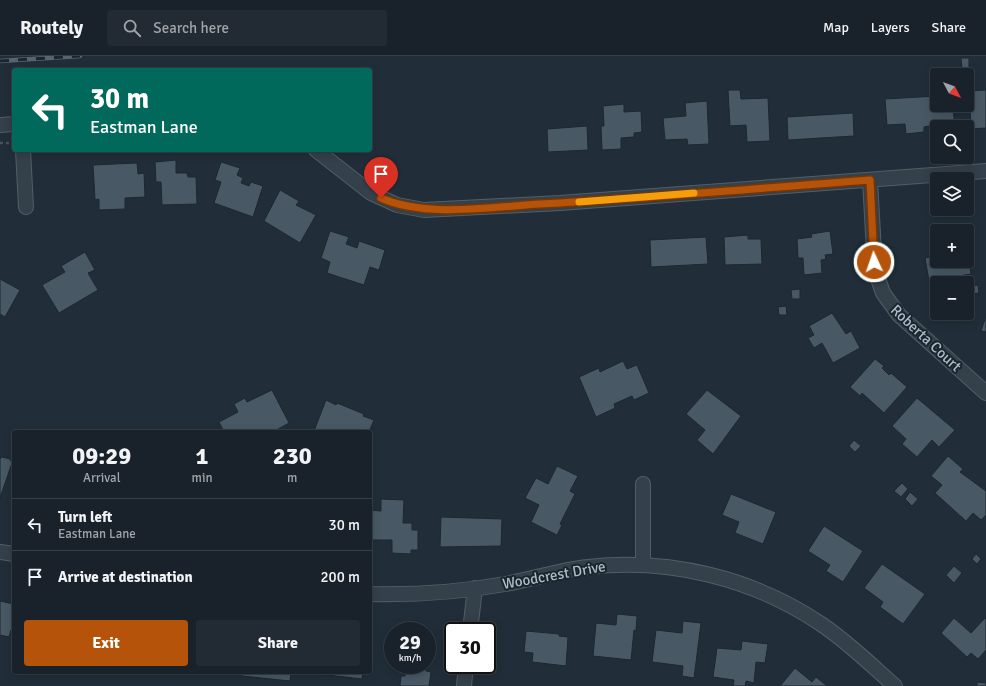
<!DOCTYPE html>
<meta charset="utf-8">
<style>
:root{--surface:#19222b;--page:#222a33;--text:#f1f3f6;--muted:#9fa4a9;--line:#373f47;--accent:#b45309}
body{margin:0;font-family:Signika,sans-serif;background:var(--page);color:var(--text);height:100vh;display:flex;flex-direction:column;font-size:15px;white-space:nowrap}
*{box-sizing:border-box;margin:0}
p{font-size:13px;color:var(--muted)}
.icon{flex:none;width:22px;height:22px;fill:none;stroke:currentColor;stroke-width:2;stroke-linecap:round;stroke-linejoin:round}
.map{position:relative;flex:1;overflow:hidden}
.sheet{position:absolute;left:12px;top:374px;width:360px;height:244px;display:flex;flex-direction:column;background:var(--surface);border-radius:4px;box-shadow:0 2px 10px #0003,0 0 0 1px var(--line)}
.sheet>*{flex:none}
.top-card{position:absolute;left:12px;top:12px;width:360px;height:84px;border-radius:4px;box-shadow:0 2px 10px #0003,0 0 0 1px var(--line);background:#00695c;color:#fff;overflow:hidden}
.needle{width:26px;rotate:131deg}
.controls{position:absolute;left:930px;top:12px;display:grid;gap:8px}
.controls a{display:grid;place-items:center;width:44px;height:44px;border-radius:4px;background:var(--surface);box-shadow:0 2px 10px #0003,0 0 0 1px var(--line);font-size:20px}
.speed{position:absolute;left:384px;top:566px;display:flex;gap:8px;font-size:20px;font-weight:700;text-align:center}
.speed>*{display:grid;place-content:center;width:52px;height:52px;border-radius:50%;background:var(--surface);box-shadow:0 2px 10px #0003,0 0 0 1px var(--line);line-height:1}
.speed small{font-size:10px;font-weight:400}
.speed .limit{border:2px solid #111;border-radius:6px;background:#fff;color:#111}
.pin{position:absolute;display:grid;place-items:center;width:34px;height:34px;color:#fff;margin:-41px -17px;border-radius:50% 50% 50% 0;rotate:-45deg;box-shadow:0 0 4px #0007}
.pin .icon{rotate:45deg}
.me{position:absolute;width:44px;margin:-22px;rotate:357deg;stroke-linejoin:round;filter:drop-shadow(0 0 3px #0008)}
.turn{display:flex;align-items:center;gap:14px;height:84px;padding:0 12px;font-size:18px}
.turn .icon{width:52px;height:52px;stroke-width:2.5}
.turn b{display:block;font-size:28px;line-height:34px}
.eta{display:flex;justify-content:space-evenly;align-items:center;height:68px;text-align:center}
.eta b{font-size:24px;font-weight:700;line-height:28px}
.cta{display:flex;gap:8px;margin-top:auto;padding:8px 12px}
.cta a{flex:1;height:46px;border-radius:4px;background:var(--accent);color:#fff;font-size:16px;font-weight:700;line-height:46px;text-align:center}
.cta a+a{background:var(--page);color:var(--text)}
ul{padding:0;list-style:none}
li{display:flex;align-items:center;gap:12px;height:52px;padding:0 12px;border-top:1px solid var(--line)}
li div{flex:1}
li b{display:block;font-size:15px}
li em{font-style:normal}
header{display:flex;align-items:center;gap:24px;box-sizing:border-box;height:56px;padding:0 20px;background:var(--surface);border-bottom:1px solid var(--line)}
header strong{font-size:19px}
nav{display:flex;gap:22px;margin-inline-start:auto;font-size:14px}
.search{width:280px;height:36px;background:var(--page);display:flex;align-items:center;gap:10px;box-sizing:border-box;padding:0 14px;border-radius:4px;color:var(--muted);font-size:15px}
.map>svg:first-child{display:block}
.building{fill:#485965;stroke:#1c2730}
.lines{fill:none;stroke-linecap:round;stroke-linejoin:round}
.street-casing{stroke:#525e67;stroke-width:16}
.path{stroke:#405757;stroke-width:2.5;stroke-dasharray:3 3;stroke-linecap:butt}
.street{stroke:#34404a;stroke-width:14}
.rail-casing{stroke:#566471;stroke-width:4.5}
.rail{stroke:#1a252e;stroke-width:3;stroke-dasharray:9;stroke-linecap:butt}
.route-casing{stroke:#753606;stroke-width:10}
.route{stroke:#b45309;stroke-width:7}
.slow{stroke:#f59e0b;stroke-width:7}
.labels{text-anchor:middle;stroke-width:4;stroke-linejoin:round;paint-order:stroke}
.street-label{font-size:15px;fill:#afbbc6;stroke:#1a252e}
</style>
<header>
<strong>Routely</strong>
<div class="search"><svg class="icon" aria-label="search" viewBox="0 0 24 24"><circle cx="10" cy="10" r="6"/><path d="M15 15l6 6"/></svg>Search here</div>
<nav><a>Map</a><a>Layers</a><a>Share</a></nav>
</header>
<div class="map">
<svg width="986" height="630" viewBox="0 0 986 630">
<rect width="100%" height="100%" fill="#212e39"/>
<path class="building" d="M961,2H969V12L962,13Z
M728,34H740L741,43L768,42L770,85L747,86L746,69L730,70Z
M986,34V72L971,73L969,35Z
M937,40L938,53L953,52L955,71H937V73L929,74V70L924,71V76L906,78L905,68L887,69L885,43Z
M707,45L709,88L688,89L687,83L665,84L663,62L686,60L685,47Z
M624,48V56L641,55L642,76L634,77V81L621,82V93L602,94L601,70H604L603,50Z
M853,57L854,80L788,84L787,61Z
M587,70L588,94L548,96L547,73Z
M176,104V117H187L188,121H196L197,148L162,149L161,126H156L155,106Z
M221,106L240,112L237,119L243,122L241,127L249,130L251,126L263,130L253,161L214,147L221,126L215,124Z
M137,107L138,118L144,117L145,141L125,142V153L99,154V143L95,144L93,109Z
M280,134L299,145L296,149L316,159L300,187L264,165Z
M964,169L965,175L937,176V173Z
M330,175L349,181L346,188L357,192L359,185L385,194L379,214L370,211L364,229L327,217L330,206L321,202Z
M830,175L833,198L825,199L826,203L821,204L822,217L804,219L803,202H798L797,183L812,181L811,178Z
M748,179V183H761L762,208L725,209L724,181Z
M706,181L708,208L651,211L650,184Z
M967,189L971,218L929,225L925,202L937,200V205H967Z
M85,196L95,214L88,217L98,234L59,257L42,229L65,216L61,210Z
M0,223L20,234L5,261L0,258Z
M978,229L979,237L972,238L970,230Z
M800,233V243H792L791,234Z
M786,250L787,259H779L778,251Z
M832,257L846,278L851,275L860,292L833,307L822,287L814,292L808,282L814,279L809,270Z
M986,260V276L981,275Z
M875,303L884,310L882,312L889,319L891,317L907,331L884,357L862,337L860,340L850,331Z
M623,305L627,313L637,309L649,337L634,344L632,340L614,348L615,352L596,361L579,321L599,312L600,316Z
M272,334L289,367L273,376H262L261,374L257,376H224L219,366L238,356L234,348L245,342L247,346Z
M707,334L741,360L713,398L697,384L705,374L686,358Z
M917,342L955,374L939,391L932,384L917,401L902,388L906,383L892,370Z
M326,344L336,349L337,347L364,358L363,360L374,364L369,376L314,375Z
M854,384L861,390L855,396L849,390Z
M948,400L963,413L960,416L986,435V459L981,464L973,457L966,465L935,437L942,429L931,420Z
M2,401L10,403L12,407L0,442V403Z
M557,410L578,420L570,435L575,438L560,468L562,469L557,479L531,466L539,449L525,442L536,422L548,428Z
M902,427L908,433L901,441L894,435Z
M910,436L918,443L912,450L905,443Z
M731,438L776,456L763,488L735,477L739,466L722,459Z
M381,443L404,444L403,467H412V474H418V494H411V498L392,497V484H370V454L381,455Z
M441,461L502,463L501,490L440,491Z
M824,470L863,495L843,526L826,515L830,509L808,495Z
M976,498L981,503L977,508L972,503Z
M882,508L925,538L903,568L880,551L883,546L864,532Z
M954,510L962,517L954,527L946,519Z
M0,545L14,548V574H11L9,581L0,579Z
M617,558L637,560L636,575L634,574L631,604L593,600L596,567L616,569Z
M954,562L971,577L985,562L986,563V594L978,603L971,597L967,601L941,577Z
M683,565L701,567L694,622L682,620L683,610L652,606L656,574L682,577Z
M526,575L559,578V580L568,581L566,610L532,606L533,597L524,596Z
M742,585L768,588L765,607L756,606L754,627L746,625L745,630H733L734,624L713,621L717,592L741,594Z
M427,589H431L429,612H426V615L431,616L429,630H400L401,620H405L406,609H427Z
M795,612L812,626L816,621L827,630H780Z
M242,616H291L290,625L242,620Z
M319,616H363L362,623L319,618Z
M977,626L986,627V630H977Z"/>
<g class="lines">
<g class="street-casing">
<path id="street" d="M0,69L14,68
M23,94L26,151
M316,94L371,137L397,149L424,154L560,147L986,115
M870,124L875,214L883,237L899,259L986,337
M0,496L14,498
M643,508V428
M370,538C415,539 461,536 505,528C533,523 560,514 588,511C670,502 753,522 821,568C848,586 871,609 895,630
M470,575L475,532
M464,630L466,609"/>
</g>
<path class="path" d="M0,87H10"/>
<use href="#street" class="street"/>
<g class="rail-casing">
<path id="rail" d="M0,5L80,0"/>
</g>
<use href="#rail" class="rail"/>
</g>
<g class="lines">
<g class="route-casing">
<path id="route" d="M381,142C426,162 491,151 540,148C650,142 760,132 870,124L874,206"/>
</g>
<use href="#route" class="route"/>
<path class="slow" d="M579,146L694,137"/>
</g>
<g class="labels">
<g class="street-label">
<text transform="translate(926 282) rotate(43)" y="5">Roberta Court</text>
<text transform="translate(554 519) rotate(-10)" y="5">Woodcrest Drive</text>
</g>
</g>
</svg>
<div class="controls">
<a><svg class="needle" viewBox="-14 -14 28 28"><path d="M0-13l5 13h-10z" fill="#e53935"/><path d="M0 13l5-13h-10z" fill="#9fa4a9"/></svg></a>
<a><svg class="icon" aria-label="search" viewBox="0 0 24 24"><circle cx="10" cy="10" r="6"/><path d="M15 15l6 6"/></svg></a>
<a><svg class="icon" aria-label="layers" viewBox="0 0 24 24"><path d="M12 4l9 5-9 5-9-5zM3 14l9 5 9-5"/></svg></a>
<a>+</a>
<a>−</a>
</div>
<div class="speed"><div>29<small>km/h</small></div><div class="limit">30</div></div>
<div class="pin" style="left:381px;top:142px;background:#d93025"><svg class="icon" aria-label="arrive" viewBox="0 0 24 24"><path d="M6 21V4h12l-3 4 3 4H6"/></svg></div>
<svg class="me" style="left:874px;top:206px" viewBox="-20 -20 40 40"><circle r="17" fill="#b45309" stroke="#fff" stroke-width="3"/><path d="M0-11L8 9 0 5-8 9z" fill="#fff"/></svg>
<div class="top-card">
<div class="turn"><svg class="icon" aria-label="left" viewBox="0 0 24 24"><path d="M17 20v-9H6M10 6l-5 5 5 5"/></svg><div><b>30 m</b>Eastman Lane</div></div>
</div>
<section class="sheet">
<div class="eta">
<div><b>09:29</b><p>Arrival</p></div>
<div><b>1</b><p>min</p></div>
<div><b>230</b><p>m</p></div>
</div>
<ul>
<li><svg class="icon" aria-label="left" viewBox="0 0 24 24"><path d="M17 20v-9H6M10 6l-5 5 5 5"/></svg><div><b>Turn left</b><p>Eastman Lane</p></div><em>30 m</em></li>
<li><svg class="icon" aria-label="arrive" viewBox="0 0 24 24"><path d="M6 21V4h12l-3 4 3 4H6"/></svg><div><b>Arrive at destination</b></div><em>200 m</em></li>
</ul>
<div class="cta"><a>Exit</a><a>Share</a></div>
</section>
</div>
